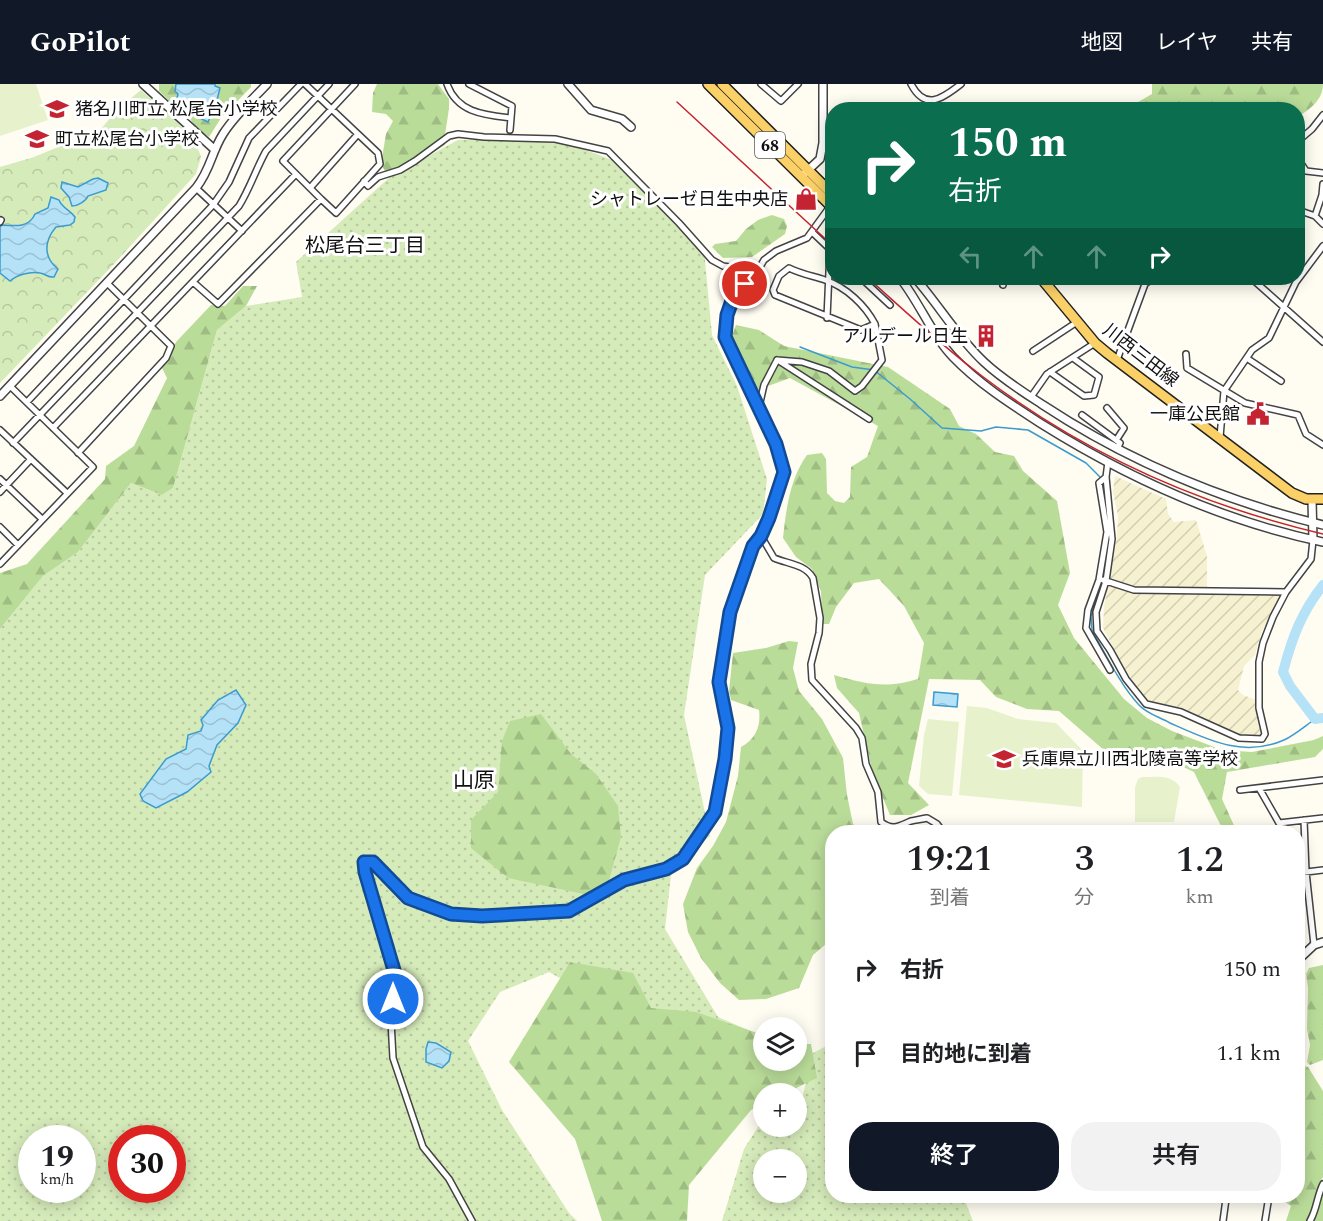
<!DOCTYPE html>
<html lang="ja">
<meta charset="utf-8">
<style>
:root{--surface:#fff;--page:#f2f2f2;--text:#202124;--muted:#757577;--accent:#111827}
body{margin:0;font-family:Spectral,"Noto Sans JP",serif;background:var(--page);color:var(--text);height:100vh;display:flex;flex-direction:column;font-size:22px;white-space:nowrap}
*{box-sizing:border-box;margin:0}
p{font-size:20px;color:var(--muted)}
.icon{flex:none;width:33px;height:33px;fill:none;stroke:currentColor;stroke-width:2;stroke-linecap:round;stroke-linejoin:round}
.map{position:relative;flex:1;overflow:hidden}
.sheet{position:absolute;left:825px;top:741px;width:480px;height:378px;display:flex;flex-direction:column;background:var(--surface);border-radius:24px;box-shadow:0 3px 15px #0003}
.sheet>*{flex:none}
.guide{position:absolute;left:825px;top:18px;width:480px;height:183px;border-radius:24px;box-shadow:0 3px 15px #0003;background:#0b6e4f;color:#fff;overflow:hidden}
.buttons{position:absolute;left:753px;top:933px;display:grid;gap:12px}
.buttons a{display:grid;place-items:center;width:54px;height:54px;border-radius:50%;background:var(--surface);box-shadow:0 3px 15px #0003;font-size:30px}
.speed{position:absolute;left:18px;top:1041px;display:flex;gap:12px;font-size:30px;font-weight:700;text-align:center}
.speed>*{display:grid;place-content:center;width:78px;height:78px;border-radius:50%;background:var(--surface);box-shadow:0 3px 15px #0003;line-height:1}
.speed small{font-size:15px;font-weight:400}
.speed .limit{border:9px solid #d22;background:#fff;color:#111}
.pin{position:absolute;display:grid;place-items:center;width:51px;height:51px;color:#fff;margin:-26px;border:3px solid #fff;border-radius:50%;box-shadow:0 2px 6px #0007}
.me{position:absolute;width:66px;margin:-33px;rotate:0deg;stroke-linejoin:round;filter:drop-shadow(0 0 4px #0008)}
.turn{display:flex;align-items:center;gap:21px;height:126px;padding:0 24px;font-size:27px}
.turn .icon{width:78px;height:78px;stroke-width:2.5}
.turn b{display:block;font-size:42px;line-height:51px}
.lanes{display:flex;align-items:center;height:57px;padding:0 24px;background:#0003;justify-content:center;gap:30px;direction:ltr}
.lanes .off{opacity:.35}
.eta{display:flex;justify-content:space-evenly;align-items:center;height:102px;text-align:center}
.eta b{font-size:36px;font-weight:600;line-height:42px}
.primary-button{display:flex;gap:12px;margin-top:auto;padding:12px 24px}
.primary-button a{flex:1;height:69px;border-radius:24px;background:var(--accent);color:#fff;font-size:24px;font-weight:600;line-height:69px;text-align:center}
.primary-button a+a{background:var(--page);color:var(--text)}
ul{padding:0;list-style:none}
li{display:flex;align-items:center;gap:18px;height:84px;padding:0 24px}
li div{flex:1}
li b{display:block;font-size:22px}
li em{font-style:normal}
header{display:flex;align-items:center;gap:36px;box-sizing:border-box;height:84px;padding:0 30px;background:var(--accent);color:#fff}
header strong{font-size:28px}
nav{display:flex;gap:33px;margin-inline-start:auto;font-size:21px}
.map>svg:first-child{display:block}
.farmland{fill:url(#farmland-furrows)}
.grass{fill:url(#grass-dots);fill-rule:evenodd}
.forest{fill:url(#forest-firs)}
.park{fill:url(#park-crowns)}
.pitch{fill:#e7f2cd}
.water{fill:url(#water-waves);stroke:#3b9bd0;stroke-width:1.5}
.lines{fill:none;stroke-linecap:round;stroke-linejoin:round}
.stream{stroke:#3b9bd0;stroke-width:1.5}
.river{stroke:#b6e2f7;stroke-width:10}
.minor-casing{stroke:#434343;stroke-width:8}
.tertiary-casing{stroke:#434343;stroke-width:10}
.primary-casing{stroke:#212121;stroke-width:12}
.minor{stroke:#fff;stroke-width:5}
.tertiary{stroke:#fff;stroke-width:7}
.primary{stroke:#fbd067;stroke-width:9}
.rail{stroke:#c42432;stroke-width:1.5}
.route-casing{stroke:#114b97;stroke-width:15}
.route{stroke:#1a73e8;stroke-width:10}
.labels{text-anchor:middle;stroke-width:6;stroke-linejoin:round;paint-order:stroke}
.shield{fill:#fff;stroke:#585858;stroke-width:1.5}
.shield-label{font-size:16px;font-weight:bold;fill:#101010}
.poi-label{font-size:18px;fill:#101010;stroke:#fff;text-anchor:start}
.street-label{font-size:18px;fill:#101010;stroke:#fff}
.neighbourhood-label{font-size:20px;fill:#101010;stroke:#fff}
.quarter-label{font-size:21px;fill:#101010;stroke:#fff}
</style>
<header>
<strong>GoPilot</strong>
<nav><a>地図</a><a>レイヤ</a><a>共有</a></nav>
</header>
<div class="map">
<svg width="1323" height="1137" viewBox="0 0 1323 1137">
<defs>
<pattern id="farmland-furrows" width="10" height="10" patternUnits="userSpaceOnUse" patternTransform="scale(1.5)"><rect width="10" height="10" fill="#f6f1d1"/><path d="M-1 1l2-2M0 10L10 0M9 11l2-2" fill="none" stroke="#d2ceb2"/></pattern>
<pattern id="grass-dots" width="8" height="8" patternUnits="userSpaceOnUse" patternTransform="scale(1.5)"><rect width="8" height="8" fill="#d6ebba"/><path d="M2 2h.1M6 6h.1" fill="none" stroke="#b7c89f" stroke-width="1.8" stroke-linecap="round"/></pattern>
<pattern id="forest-firs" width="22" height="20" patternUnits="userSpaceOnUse" patternTransform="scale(1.5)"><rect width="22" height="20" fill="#badc99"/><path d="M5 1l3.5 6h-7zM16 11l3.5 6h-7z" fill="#9fbc83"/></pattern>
<pattern id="park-crowns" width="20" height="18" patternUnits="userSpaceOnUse" patternTransform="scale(1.5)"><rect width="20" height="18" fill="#d6ebba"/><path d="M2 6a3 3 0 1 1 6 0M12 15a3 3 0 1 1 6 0" fill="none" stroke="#b7c89f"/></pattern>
<pattern id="water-waves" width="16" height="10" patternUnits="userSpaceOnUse" patternTransform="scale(1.5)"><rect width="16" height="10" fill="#b6e2f7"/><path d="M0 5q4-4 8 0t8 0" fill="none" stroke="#9bc1d3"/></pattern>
</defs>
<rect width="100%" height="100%" fill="#fffcf2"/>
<path class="farmland" d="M1115,392L1166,415L1168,430L1174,438L1196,436L1207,472V508L1283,510L1262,547L1255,571L1244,582L1238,606L1243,611L1256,616L1261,652L1236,650L1183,624L1148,617L1125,586L1103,544L1104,523L1117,452L1118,432L1113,408Z"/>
<path class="grass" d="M550,52L617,78L704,166L712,251L737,302L767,395L763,430L705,491L684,631L710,752L672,782L665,845L718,933L762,952L606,920L549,888L500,908L468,957L502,1026L569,1129L577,1137H0V545L43,492L78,468L131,399L162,411L173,404L217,246L246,222L302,213L296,178L390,93L458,56ZM32,1054H82V1106H32ZM122,1054H172V1106H122Z
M832,959V1112H963L973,1137H722L744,1065L763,1035L764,1042H796L797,1024L800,1023L813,969ZM764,1076H796V1108H764Z"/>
<path class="forest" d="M159,0H176L175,7L178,10L175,22L159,7Z
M215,0H251V3L221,34L209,53L195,43L187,29L208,37L216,20L219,4L215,2Z
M377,0H438L449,15C450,30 444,45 445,61L389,94L381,80L386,50L393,37L386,30L372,28L373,9Z
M1152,0H1323C1323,16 1310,25 1298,33V26L1126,25L1152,10Z
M772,131L784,135L787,142L785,150L752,173L723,174L712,163L715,160L736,157L746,145L758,136Z
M243,202H257L246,222L217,246L173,404L162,411L131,399L78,468L43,492L0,545V489L27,480L105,395L106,382L134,362L167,294L162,284L176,258L211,221L225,222Z
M736,241L759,246L784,262L888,283L950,325L959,342L976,350L995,368L1014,372L1023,387L1057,417L1070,489L1058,521L1074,554L1124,615L1147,634L1172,647L1222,666L1252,668L1314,656L1323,652V665L1315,673L1227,688L1222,715L1237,748H1224L1194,688L1156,670L1112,673L1059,627L1027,625L996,613L980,596L929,595L908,699L929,721L911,731H890L873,690L859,629L837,604L834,591C866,600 885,605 918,595L924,559L904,522L879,495L854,499L836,523L829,540H822L821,507L812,485L796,473L783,454C786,426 790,394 807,371L822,369L826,375L827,409L835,417L844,419L850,413L851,383L867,373L878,342L790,294L757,306L731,254Z
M789,557L798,558L793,584L799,607L822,635L843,674L847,711L853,740L864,748H832V855L813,871L799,904L766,915L739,916L720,899L701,874L688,848L683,820L697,784L713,762L726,738L738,692L741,663C756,655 761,642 759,626L731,616L729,607L733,569L766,564Z
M541,630L571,670L596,690L618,722L621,753L608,800L588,811L508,794L471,764V736L498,708L502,657L510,637Z
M570,878L633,889L651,924L696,928L763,951L764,976H796L797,960H811L817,994L786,1009L764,1010L763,1020L751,1026L689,1101L687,1137H602L575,1055L509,978Z
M1323,881V976L1310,981L1307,978L1310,961L1307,945L1308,904L1306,890L1309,884Z
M1300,981L1308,983L1323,1007V1093L1319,1100L1323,1112V1137H1286L1291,1122L1285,1118L1286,1112H1298V982Z"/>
<path class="park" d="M141,6C158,22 196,50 201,73L196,90L114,180L0,299V83L34,73L63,61L87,56L100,46L118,25Z"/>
<path class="pitch" d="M0,0H36L48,36L0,52Z
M967,622L987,624L1018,635L1056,639L1083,667L1082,723L959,711Z
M928,635L959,638L952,712L928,710L919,702L924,651Z
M1142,693C1156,693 1172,690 1180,703L1174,738H1135V703L1138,695Z"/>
<path class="water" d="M176,0H215V2L220,4L216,20L208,38L175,22L178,10L175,7Z
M98,94L108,99L106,106L88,112C86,117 78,122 72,122L69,113L61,104L62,98L78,103L93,95Z
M51,113L59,116C62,124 70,126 75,133L74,138L70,141L56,143C44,157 43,173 58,185L54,193C48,194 46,190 40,189C30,187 17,191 10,197L0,189V143L2,141C15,142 29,144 35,130L48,124Z
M236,606L246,621L238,639L217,661L209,682L211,688L187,708L156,724L143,717L140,710L166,675L186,665L188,651L201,647L203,641L201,636L218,616Z
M934,608L958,610L957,623L933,621Z
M428,958L436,959L451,968L449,977L442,984L426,978V965Z"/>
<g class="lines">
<path class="stream" d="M800,263L852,283L874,286L910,315L942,344L981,347L996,343L1028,346L1086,379L1102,395
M1104,399L1105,421
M1109,453L1098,512L1091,532L1092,546C1105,569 1121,602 1139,621C1147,630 1160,633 1170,639C1208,656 1243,674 1284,656C1295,651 1305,642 1315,635"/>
<path class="river" d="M1323,501C1301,529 1292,554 1283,588L1290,602L1315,635L1323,634"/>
<g class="minor-casing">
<path id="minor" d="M447,0C457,29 485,31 511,34
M469,0L512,22L510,46
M761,0L781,17L798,0
M911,0C925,27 942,15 961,0
M1298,57L1312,45L1323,31
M1298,75L1306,87L1323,89
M364,97L368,102L378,93L400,86L415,77L449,52L458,50L484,53L555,55L608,67L679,139L712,176L723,182L736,184H760
M196,104L242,147
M310,104L358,50
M321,115L283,77L355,0
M1298,126L1315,132L1323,140
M1315,132L1322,111L1323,100
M0,138L1,136
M812,148L832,167
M789,184C801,190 813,192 825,196C846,203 865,221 875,240L861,246L775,211L773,206L779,192Z
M861,194L890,221
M1251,194L1323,258
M193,198L218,220L321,115L336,129L380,80L378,69L305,0
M1003,201L1005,194
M827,234L830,165
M1033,267L1077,238
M1186,270L1187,284L1245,319L1298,331L1306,350L1323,361
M1248,275L1281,297
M777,276L802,278L829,287L855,307L862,302L882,276L875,240
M1117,276L1145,200L1153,194
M779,277L869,335
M1050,288L1084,312L1094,311L1099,293L1073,274
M1031,313L1047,290L1095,259
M27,318L213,121L229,98L249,54L301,0
M1107,324L1124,344L1117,355
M758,327L764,301L777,276
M1082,331L1120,359L1117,365
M53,344L296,90
M0,346L67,409
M1220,353L1224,307L1252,266L1269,254L1296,198L1323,162
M13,359L239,122C250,104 256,85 266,67L329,0
M78,369L166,274L171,262L107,199
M1108,378L1106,393L1112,455L1106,497L1096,528L1097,547L1110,566L1126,595L1146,620L1181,628L1239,654L1262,655L1265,650L1259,624V578L1263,559L1273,533L1286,508L1311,475L1313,456
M1106,393L1099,399L1107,448L1099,496L1088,526L1086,544L1110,586
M0,395L42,435
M0,408L31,375
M0,443L18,461
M761,452L774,474C788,480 805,480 813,494L820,534L819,549L811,580L812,596L856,644L862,654L866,680L878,708L881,738C893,747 899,742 911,737C916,736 922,735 927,734L937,740L943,748
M0,480L93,383L10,302
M1103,496L1134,506L1286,508
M1259,704L1279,739L1323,734
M1240,706L1323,696
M1304,736L1306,788L1314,861
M1298,789L1323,786
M472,1137L449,1095L423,1063L393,974L391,937L396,893L365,788V778H373L407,814L451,830L481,832L569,827L624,796L666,785L683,775L715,728L725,675L728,644L719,598L730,528L753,462L761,452L769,434L784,388L775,360L725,253L727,231L734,211L757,188L764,176L776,167L807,154L831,121
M1223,1137L1226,1115L1225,1112
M1265,1137L1269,1112
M1310,1137C1317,1125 1317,1112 1323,1100"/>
</g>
<g class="tertiary-casing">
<path id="tertiary" d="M143,0L215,66
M568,0L591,26L622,35L631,43
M805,89L820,75L823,59V0
M900,194C920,219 931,250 953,273C978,299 1009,319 1040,339C1126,393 1223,437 1323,458
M915,194C939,221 957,253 984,278C1002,295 1023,308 1043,321C1128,377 1224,417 1323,441
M0,312L196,104C211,85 211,69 223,50C235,31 252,16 267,0
M1312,416L1313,456
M1298,876L1314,861L1323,858"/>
</g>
<g class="primary-casing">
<path id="primary" d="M708,0L832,123
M722,0L832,110
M1041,194L1095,259L1107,269L1292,409L1306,415H1323"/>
</g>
<use href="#minor" class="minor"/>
<use href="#tertiary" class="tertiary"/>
<use href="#primary" class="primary"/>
<path class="rail" d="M677,18L832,161
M868,194C905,227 942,262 982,292C1083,369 1200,421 1323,450"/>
</g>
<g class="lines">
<g class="route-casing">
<path id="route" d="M393,915L396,893L365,788L364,778H373L408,814L451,830L482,832L569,827L624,796L666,785L683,775L715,728L725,675L728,644L719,598L730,528L753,462L761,452L769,434L784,388L776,360L725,253L727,231L734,211L745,200"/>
</g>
<use href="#route" class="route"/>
</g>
<defs>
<g id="school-bare" transform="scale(1.8)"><path d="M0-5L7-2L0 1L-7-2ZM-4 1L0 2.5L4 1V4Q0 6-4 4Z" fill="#c42432" stroke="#fff" stroke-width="2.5" paint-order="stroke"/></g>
<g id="shop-bare" transform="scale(1.8)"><path d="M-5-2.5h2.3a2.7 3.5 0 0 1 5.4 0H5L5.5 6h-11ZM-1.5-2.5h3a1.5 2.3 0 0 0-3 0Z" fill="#c42432" stroke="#fff" stroke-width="2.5" paint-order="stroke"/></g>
<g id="building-bare" transform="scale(1.8)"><path d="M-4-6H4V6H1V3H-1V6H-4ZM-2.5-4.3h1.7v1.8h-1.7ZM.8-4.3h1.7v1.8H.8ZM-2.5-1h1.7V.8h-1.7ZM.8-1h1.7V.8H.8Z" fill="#c42432" stroke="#fff" stroke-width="2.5" paint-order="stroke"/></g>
<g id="civic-bare" transform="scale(1.8)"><path d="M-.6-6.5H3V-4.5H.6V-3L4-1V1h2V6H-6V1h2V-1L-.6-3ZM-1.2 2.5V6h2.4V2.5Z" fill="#c42432" stroke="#fff" stroke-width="2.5" paint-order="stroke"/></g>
</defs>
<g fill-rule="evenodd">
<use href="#school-bare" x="57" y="25"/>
<use href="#school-bare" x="37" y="55"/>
<use href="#shop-bare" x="806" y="115"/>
<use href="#building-bare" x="986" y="252"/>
<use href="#civic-bare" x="1258" y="330"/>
<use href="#school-bare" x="1004" y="675"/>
</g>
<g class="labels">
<rect class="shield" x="755" y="48" width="30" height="26" rx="4.5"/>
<g class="shield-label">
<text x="770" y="67">68</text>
</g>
<g class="poi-label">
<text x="75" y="31">猪名川町立 松尾台小学校</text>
<text x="55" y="61">町立松尾台小学校</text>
<text x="788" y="121" text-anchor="end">シャトレーゼ日生中央店</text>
<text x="968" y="258" text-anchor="end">アルデール日生</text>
<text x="1240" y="336" text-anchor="end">一庫公民館</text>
<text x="1022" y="681">兵庫県立川西北陵高等学校</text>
</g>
<g class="street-label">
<text transform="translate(1141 271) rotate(38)" y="6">川西三田線</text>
</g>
<g class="neighbourhood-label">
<text x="365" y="168">松尾台三丁目</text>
</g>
<g class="quarter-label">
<text x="474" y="703">山原</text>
</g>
</g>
</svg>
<div class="buttons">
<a><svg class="icon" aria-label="layers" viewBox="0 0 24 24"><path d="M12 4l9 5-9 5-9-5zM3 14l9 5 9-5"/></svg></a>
<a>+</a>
<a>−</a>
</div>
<div class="speed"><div>19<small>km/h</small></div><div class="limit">30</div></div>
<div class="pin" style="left:745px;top:200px;background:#d93025"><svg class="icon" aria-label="arrive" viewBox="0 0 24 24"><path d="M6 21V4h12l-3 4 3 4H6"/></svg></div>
<svg class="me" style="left:393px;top:915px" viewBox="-20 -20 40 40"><circle r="17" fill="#1a73e8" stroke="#fff" stroke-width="3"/><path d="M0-11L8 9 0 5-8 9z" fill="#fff"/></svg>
<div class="guide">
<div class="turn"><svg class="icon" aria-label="right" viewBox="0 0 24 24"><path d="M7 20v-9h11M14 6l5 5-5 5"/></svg><div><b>150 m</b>右折</div></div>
<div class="lanes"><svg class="icon off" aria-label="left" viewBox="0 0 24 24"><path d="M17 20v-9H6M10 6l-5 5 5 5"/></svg><svg class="icon off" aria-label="ahead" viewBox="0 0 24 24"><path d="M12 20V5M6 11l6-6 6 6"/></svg><svg class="icon off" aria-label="ahead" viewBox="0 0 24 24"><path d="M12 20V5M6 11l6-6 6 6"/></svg><svg class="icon" aria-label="right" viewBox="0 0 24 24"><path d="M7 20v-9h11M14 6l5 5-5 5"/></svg></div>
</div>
<section class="sheet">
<div class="eta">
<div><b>19:21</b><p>到着</p></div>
<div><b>3</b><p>分</p></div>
<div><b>1.2</b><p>km</p></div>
</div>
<ul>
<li><svg class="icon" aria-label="right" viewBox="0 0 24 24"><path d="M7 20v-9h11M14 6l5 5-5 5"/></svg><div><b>右折</b></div><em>150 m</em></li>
<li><svg class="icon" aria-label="arrive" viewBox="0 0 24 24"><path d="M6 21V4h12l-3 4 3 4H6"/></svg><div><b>目的地に到着</b></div><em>1.1 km</em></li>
</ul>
<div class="primary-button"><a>終了</a><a>共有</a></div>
</section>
</div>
